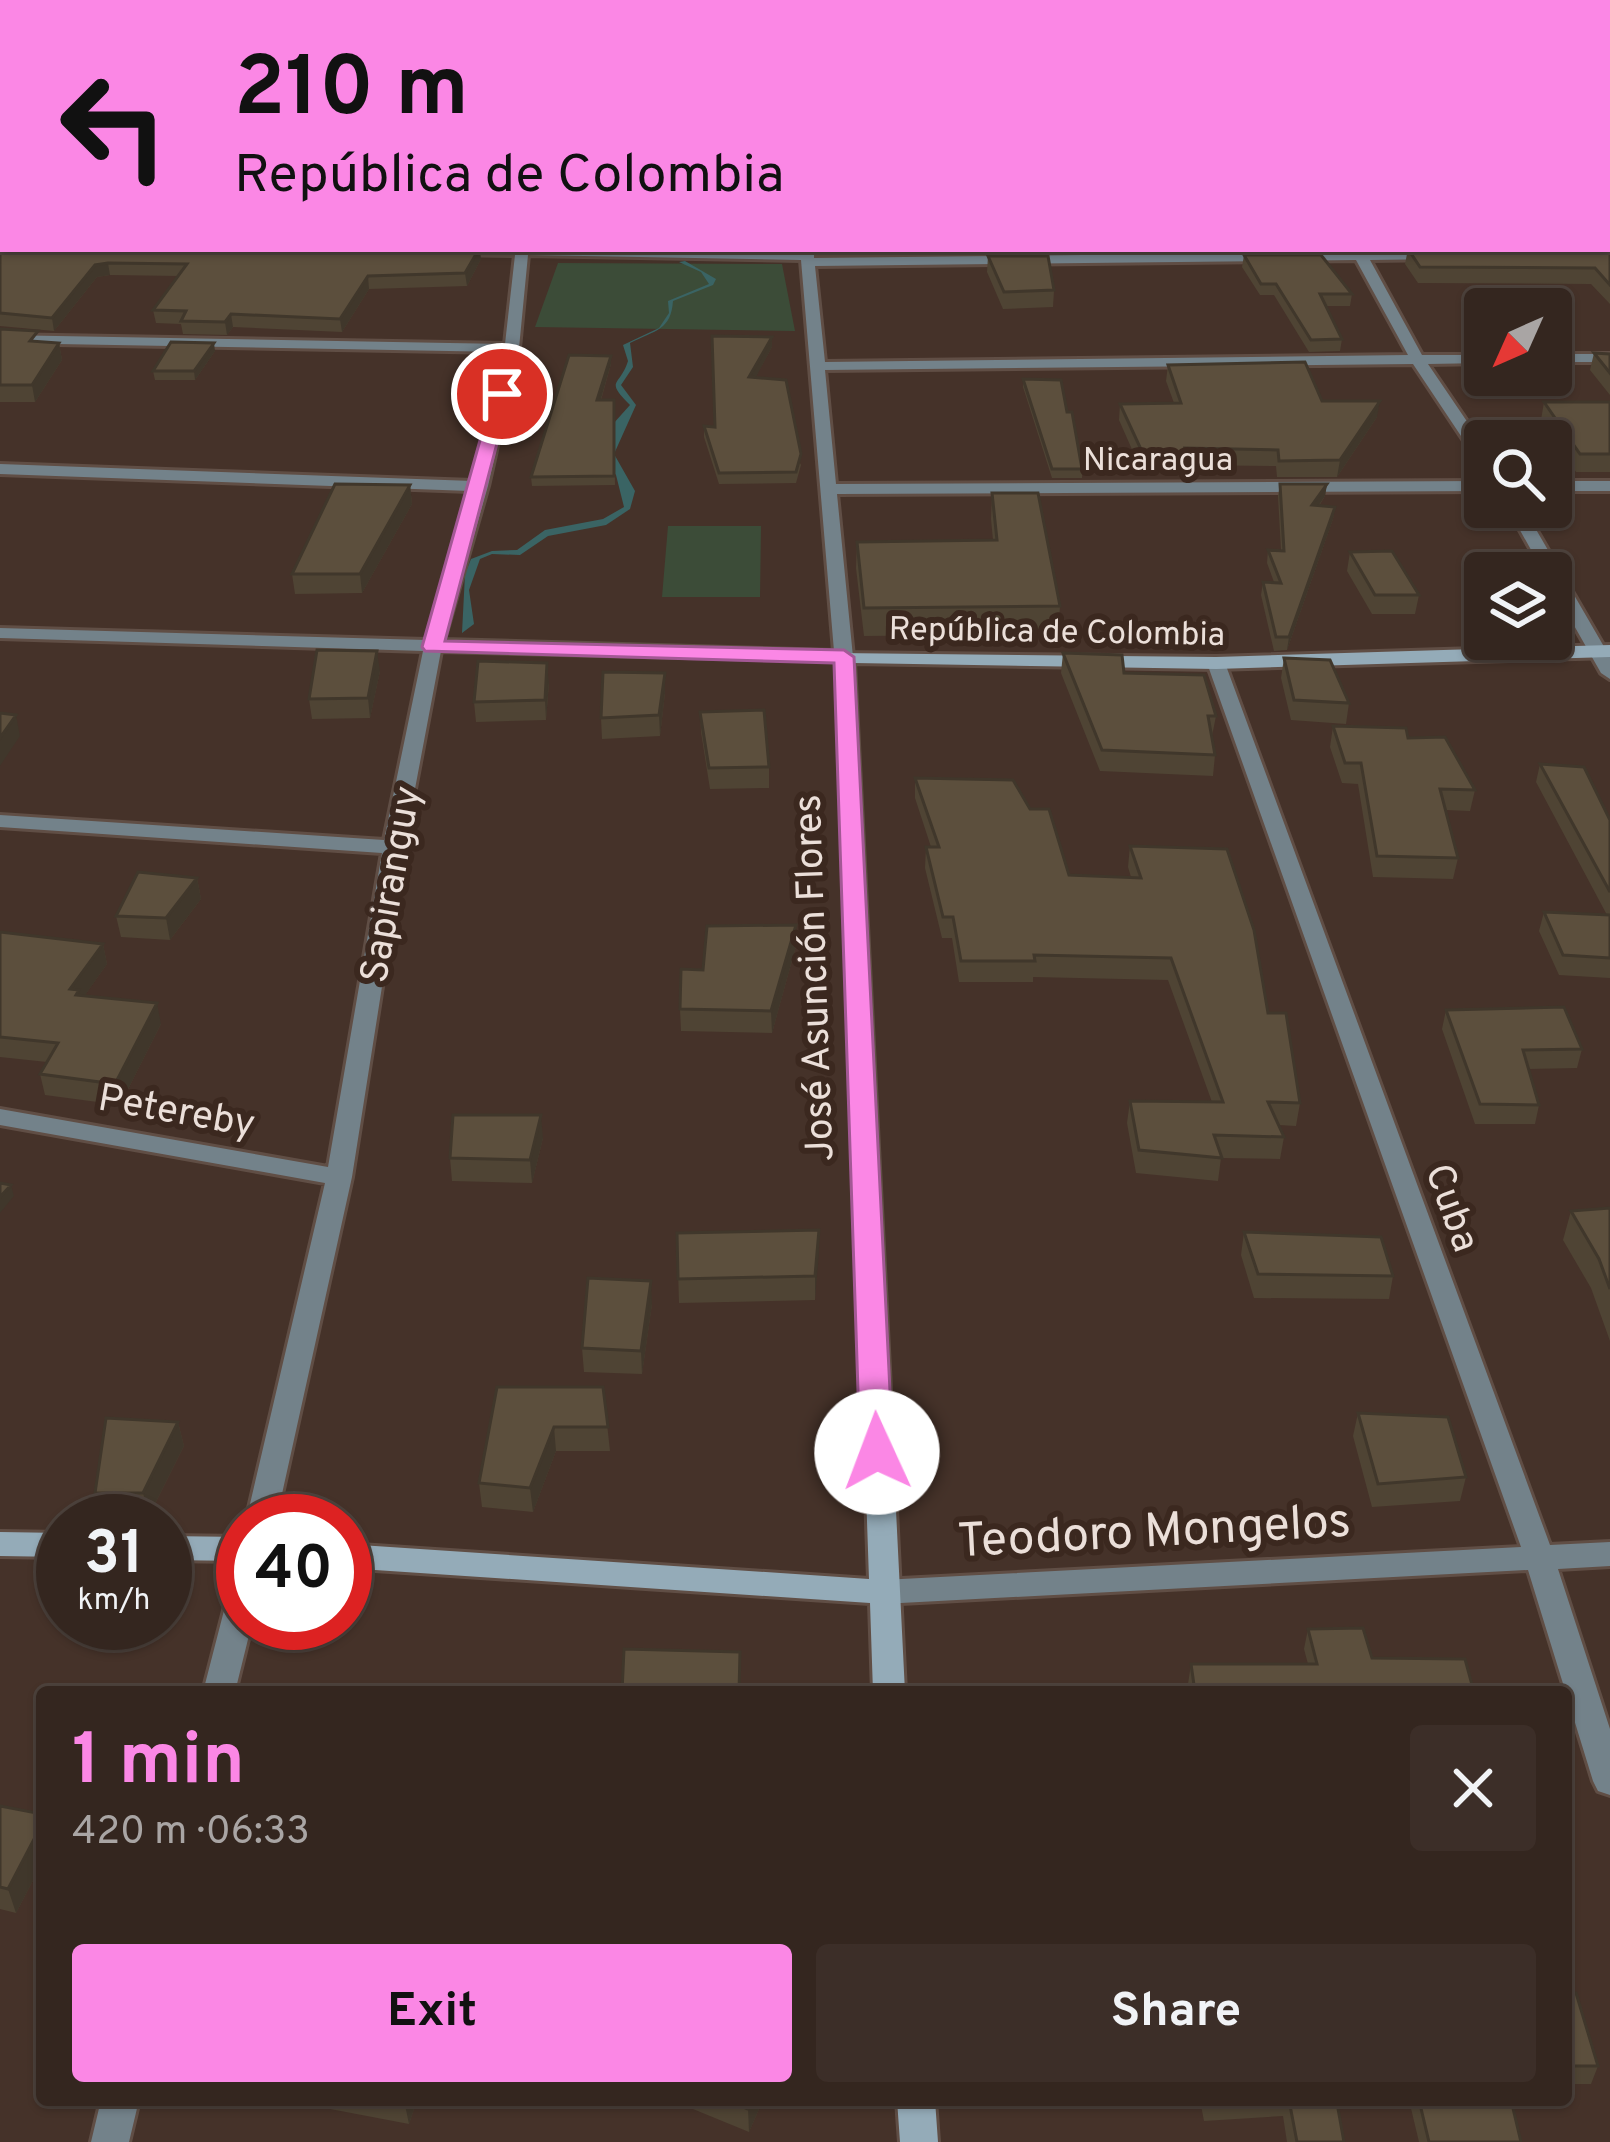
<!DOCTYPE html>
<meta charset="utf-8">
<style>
:root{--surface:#34261f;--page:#3c2e28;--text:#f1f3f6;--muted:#a9a5a4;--line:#4e433d;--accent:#fb87e5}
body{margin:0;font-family:Overpass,sans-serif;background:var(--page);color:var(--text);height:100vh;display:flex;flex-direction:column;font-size:45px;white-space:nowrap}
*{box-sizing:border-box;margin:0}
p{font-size:39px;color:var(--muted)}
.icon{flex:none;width:66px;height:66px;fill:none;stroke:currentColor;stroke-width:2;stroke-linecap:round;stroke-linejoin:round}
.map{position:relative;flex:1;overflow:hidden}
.drawer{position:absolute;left:36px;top:1686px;width:1536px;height:420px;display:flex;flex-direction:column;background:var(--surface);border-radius:12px;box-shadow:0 3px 9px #0004,0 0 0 3px var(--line)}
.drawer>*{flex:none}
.banner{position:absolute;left:0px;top:0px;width:1611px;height:252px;box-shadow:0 3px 9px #0004,0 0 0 3px var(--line);background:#fb87e5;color:#111;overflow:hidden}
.needle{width:78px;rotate:225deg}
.tools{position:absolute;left:1464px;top:288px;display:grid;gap:24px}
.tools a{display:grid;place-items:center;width:108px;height:108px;border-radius:12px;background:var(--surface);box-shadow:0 3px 9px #0004,0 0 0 3px var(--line);font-size:60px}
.speed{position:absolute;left:36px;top:1494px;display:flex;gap:24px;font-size:60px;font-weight:700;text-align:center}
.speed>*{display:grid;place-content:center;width:156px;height:156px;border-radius:50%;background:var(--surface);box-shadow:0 3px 9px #0004,0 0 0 3px var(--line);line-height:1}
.speed small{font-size:30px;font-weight:400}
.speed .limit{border:18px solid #d22;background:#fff;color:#111}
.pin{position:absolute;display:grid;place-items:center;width:102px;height:102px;color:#fff;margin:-51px;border:6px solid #fff;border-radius:50%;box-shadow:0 3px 12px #0007}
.me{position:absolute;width:132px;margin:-66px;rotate:358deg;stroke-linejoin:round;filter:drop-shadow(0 0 9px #0008)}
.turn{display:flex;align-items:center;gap:42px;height:252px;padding:0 36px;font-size:54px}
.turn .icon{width:156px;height:156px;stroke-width:2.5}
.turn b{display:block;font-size:84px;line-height:102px}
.round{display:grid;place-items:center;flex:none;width:126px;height:126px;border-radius:12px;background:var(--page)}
.summary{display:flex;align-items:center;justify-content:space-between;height:204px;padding:0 36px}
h1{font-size:72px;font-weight:700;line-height:90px;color:var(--accent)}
.cta{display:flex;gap:24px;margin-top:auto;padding:24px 36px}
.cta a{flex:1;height:138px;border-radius:12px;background:var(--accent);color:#111;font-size:48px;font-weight:700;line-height:138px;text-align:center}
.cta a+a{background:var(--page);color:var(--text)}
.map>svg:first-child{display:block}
.green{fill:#3c4c38}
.water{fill:#3a6464}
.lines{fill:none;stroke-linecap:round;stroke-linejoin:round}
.street-casing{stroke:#604e45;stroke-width:6}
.secondary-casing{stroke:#604e45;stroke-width:6}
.street{fill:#73828a;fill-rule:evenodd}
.secondary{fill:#94abb8;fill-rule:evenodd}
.wall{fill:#4f4434}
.shaded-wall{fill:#40372b}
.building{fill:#5c4f3d;stroke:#40372b;stroke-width:3}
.route{fill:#fb87e5;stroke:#a35895;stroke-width:3}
.labels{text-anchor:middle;stroke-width:12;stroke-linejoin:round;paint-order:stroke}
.far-street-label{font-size:33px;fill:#ebdfd9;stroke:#3b281f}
.street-label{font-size:39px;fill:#ebdfd9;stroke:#3b281f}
.near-street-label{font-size:48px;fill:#ebdfd9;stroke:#3b281f}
</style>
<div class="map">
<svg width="1610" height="2142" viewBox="0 0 1610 2142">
<rect width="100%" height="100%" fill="#453229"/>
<path class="green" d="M558,263L782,264L795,331L535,327Z
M668,526H761L760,597H662Z"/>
<path class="water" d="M685,261L716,279L713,285L673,301C671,330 656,330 630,343L633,367L621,385L636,405L614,454L635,491L630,509L606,525L548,536L520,555L492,554L480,559L469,590L474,624L462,633L465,574L471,559L492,551L517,550L545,530L603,519L624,507L616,475L606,463L613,424L630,405C604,379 620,387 628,361L623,345L659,328L669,313L668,301L709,284L701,272L679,262Z"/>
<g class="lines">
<g class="street-casing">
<path id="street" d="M0,38H3V44H0Z
M1608,66H1610V73H1608Z
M629,249H814V258L1352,252L1350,249L1445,252V258L1440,259L1370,260L1422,355H1485V363L1428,364L1485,448V465L1479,463L1413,364L825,370L836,484L1485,481V491L837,494L853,657L851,661L441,651L404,847L352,1177L276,1521H246L325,1183L0,1125V1109L328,1167L382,853L0,827V815L384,840L423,651L0,638V628L426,640L470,491L0,474V464L473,481L504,352L0,343V335L505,344L515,255L452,254L446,249ZM528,255L801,260L834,651L444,640L488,486L519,348ZM1356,260L1408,355L825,362L815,266Z
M1551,354H1610V362H1551Z
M1551,481H1610V491H1551Z
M1507,507H1523L1610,657V679L1601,673L1551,585V573H1544Z
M1216,657L1225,663L1550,1545L1610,1542V1566L1558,1569L1610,1729V1795L1598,1791L1593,1781L1528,1570L882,1604L871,1601L867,1592L871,1583L882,1580L1521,1547L1207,663Z
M243,1583V1623H252L235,1692H203L228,1595L232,1586Z
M101,2100H139L129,2142H91Z"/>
</g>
<g class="secondary-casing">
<path id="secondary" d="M1610,645V657L1216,669L854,663L905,1692H873L870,1603L345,1568V1544L869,1579L837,653L1216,657Z
M0,1532L63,1533V1557L0,1556Z
M165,1536L243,1537V1561L165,1560Z
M897,2100H935L938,2142H900Z"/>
</g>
<use href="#street" class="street"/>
<use href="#secondary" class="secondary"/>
</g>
<path class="wall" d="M0,0H1295L1294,3H3V5L0,4Z
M0,236L3,249H480L481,259L467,286L369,289L342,332L233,327L227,335L183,334L181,324L156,323L153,310L178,276L110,275L97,277L54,331L0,326Z
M1610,244V304L1591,284L1418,283L1405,264L1408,249Z
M1244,255L1352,294L1350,306H1326L1342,339L1340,351L1309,352L1274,295H1260L1242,267Z
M988,256L1054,290L1053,307L1003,309L987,272Z
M0,329L40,342L59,343L62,360L35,402H0Z
M772,337V347L755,378L801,465L796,483L719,484L704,437V426L715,427Z
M215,351L195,380H155L153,371Z
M1594,353L1610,354V395L1590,370Z
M611,356V364L601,400H614L615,485L532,486L531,477Z
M1168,365L1322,401L1377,417L1337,477H1277L1276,466L1186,465L1185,472H1142L1119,420L1120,404L1174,403L1166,381Z
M1023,379L1082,469V478H1052L1023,387Z
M1544,402H1610V472H1576L1541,420Z
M1280,484H1327L1325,496L1319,506L1335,507L1333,519L1287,650L1274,651L1261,595L1263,582H1274L1267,563L1268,550H1281L1278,496Z
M410,485L412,504L362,593L295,594L292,574Z
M992,493L1060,606L1058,634L864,636L856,568L857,542L993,540L991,519Z
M1350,552L1419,595L1415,614H1372L1347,571Z
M1063,653L1124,673L1216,716L1212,736L1215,755L1213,776L1100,771L1061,673Z
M1284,658L1349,703L1346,724L1291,720L1281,678Z
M380,671L370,718L312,719L309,699Z
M665,673V693L660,736L602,739L601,718Z
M549,683L546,720L476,722L474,702Z
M700,712L769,767V788L710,789L701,732Z
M1333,726L1408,738L1475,790L1470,811L1446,810L1458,858L1453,879L1373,877L1358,784L1342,783L1330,747Z
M1540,764L1610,820V978L1559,975L1539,931L1544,912L1607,915L1536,782Z
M915,778L1069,875L1131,877L1128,867L1130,846L1268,1013L1300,1103L1296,1126L1279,1125L1284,1137L1280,1159L1221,1158L1218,1181L1136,1173L1127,1123L1130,1101L1212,1102L1168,980L1033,977V982H959L952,938H942L925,868L926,847H931L915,798Z
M197,878L201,899L170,940L121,937L116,916Z
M0,932L103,944L107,964L85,995L161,1024L120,1105L45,1095L40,1074L47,1062L0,1057Z
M796,946L772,1033L681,1031L680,1009L703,970Z
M1446,1010L1582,1049L1577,1068L1528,1069L1539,1105L1535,1124H1475L1442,1029Z
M543,1138L532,1183L452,1181L450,1158Z
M1610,1208V1341L1591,1288L1563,1240L1571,1211Z
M819,1230L815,1300L679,1303L677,1233Z
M1244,1232L1393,1276L1389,1299L1254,1298L1241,1255Z
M652,1304L642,1374L584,1372L582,1348Z
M603,1387L610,1451H556L533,1512L482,1507L479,1483Z
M1358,1413L1466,1477L1460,1501L1372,1507L1353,1436Z
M178,1422L184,1446L149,1516H101L95,1493Z
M1308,1629L1372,1658L1474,1692H1189L1188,1684L1191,1664H1308L1304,1649Z
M0,1806L42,1814V1863L16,1913L0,1909Z
M1566,1993L1598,2066L1591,2084H1566Z
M283,2100H417L409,2124Z
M671,2100H763L749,2132Z
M835,2100H859L856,2108Z
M1200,2100H1330L1344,2142H1287L1283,2116L1204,2121Z
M1409,2100H1511L1521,2142H1419Z"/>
<path class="shaded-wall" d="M479,249L481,259L467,286L465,273Z
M108,263L110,275L97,277L54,331L52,318L95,265Z
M368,276L369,289L342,332L340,319Z
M231,314L233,327L227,335L225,322Z
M772,337V347L750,388L749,377Z
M59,343L62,360L35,402L32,385Z
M214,343L215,351L195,380L194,371Z
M611,356V364L598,409L597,400Z
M1380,401L1377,417L1337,477L1340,460Z
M1327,484L1325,496L1310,518L1312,505Z
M410,485L412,504L362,593L360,574Z
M1335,507L1333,519L1287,650L1289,637Z
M377,651L380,671L370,718L368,698Z
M547,663L549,683L546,720L545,700Z
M665,673V693L660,736L659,715Z
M16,715L20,736L0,766V738Z
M197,878L201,899L170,940L166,918Z
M796,925V946L772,1033L771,1011Z
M103,944L107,964L81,1001L70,989Z
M157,1003L161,1024L120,1105L115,1084Z
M541,1115L543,1138L532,1183L530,1160Z
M11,1185L14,1196L0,1213V1197Z
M819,1230V1253L815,1300V1276Z
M651,1281L652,1304L642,1374L641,1351Z
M178,1422L184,1446L149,1516L143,1493Z
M554,1427L556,1451L533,1512L530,1488Z
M42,1824V1863L16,1913L8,1889Z
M406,2100H417L409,2124L405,2105Z
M752,2100H763L749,2132L748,2109Z"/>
<path class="building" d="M17,0H1121V3H26Z
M1195,0H1291L1289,3H1237Z
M0,48L3,55V92H0Z
M0,104H3V141H0Z
M0,156H3V222H0Z
M0,236H3V249H479L465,273L368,276L340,319L231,314L225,322L181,321L186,311L153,310L187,264L108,263L95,265L52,318L0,313Z
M1608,244H1610V285L1595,268L1420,267L1408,249H1608Z
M1244,255H1321L1352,294H1320L1342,339L1311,340L1276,284H1261Z
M988,256H1048L1054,290L1004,292Z
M0,329L38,331L30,341L59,343L32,385H0Z
M712,336L772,337L749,377L786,380L801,454L796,472L719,473L704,426L715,427Z
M171,342L214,343L194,371H153Z
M1594,353L1610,354V373Z
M569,355L611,356L597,400H614V476L531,477Z
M1305,362L1322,401H1380L1340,460L1279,461L1278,450L1185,448L1187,455L1144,456L1120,404L1181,403L1168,365Z
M1023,379L1061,380L1067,412H1072L1082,469H1052Z
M1544,402H1610V454H1580Z
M335,484L410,485L360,574H292Z
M1280,484H1327L1312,505L1335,507L1289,637H1276L1263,582L1281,583L1268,550L1284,551Z
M992,493H1038L1060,606L864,608L857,542L997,540Z
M1392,551L1419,595H1375L1350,552Z
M317,650L377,651L368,698L309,699Z
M1063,653L1122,655L1124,673L1204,675L1216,716H1208L1215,755L1102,750Z
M1284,658L1330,660L1349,703L1294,700Z
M478,661L547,663L545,700L474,702Z
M603,672L665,673L659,715L601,718Z
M764,710L769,767L709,768L700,712Z
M0,713L16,715L0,738Z
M1333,726L1406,728L1408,738L1445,737L1475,790L1440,789L1458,858L1377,856L1361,763H1345Z
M1540,764L1584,767L1610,820V892Z
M915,778L1013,780L1030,809H1049L1069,875L1141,878L1130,846L1227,849L1254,930L1268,1013H1286L1300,1103L1268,1102L1284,1137L1214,1135L1222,1158L1139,1150L1130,1101L1223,1102L1171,958L1034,955L1035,961H961L953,917H943L926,847H939Z
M138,872L197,878L166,918L116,916Z
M1544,912L1610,915V958L1563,955Z
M796,925L771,1011L680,1009L681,969L703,970L707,926Z
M0,932L103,944L70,989L79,990L76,995L157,1003L115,1084L40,1074L58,1043L0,1037Z
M1564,1007L1582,1049L1523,1050L1539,1105L1480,1104L1446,1010Z
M453,1115H541L530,1160L450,1158Z
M0,1183L11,1185L0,1197Z
M1610,1208V1289L1599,1259L1571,1211Z
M819,1230L815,1276L678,1279L677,1233Z
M1244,1232L1381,1237L1393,1276L1258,1274Z
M588,1278L651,1281L641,1351L582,1348Z
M497,1387H603L608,1427H554L530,1488L479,1483Z
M1358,1413L1448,1417L1466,1477L1378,1484Z
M106,1418L178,1422L143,1493H95Z
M1363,1628L1372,1658L1465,1659L1474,1692H1195L1191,1664H1317L1308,1629Z
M624,1649L740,1652L739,1692H622Z
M0,1806L42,1814V1824L8,1889L0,1887Z
M1566,1993H1576L1598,2066H1566Z
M380,2100H406L405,2105Z
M726,2100H752L748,2109Z
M1289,2100H1330V2103H1337L1344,2142H1297Z
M1419,2100H1511L1521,2142H1429Z"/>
<path class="route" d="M502,389L510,394L445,641L844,650L854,657L893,1452L888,1460H865L860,1452L834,663L425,651L422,647L493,394Z"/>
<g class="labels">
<g class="far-street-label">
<text x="1158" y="470">Nicaragua</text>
<text transform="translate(1057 630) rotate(1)" y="12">República de Colombia</text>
</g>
<g class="street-label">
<text transform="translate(389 884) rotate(-80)" y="14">Sapiranguy</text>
<text transform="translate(812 978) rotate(-92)" y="14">José Asunción Flores</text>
<text transform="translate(177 1109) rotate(10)" y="14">Petereby</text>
<text transform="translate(1454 1207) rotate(70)" y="14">Cuba</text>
</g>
<g class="near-street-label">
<text transform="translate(1154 1529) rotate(-3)" y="17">Teodoro Mongelos</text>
</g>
</g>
</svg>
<div class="tools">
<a><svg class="needle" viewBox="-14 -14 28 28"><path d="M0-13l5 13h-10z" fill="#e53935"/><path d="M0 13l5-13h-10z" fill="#a9a5a4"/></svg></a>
<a><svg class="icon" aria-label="search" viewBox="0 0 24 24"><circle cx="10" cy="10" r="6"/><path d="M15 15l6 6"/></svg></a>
<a><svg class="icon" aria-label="layers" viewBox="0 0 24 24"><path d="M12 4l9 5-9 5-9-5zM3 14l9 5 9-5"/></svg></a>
</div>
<div class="speed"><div>31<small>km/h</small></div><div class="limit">40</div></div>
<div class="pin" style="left:502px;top:394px;background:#d93025"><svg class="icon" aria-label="arrive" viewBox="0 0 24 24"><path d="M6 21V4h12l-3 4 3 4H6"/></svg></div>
<svg class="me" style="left:877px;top:1452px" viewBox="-20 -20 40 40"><circle r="19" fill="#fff"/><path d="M0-13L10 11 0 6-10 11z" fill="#fb87e5"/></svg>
<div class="banner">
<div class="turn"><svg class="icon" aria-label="left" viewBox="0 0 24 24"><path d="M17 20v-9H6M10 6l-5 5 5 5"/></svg><div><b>210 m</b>República de Colombia</div></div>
</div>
<section class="drawer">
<div class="summary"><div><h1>1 min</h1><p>420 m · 06:33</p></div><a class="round"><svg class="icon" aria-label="close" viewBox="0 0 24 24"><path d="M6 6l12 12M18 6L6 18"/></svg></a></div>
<div class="cta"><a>Exit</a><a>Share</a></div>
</section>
</div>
